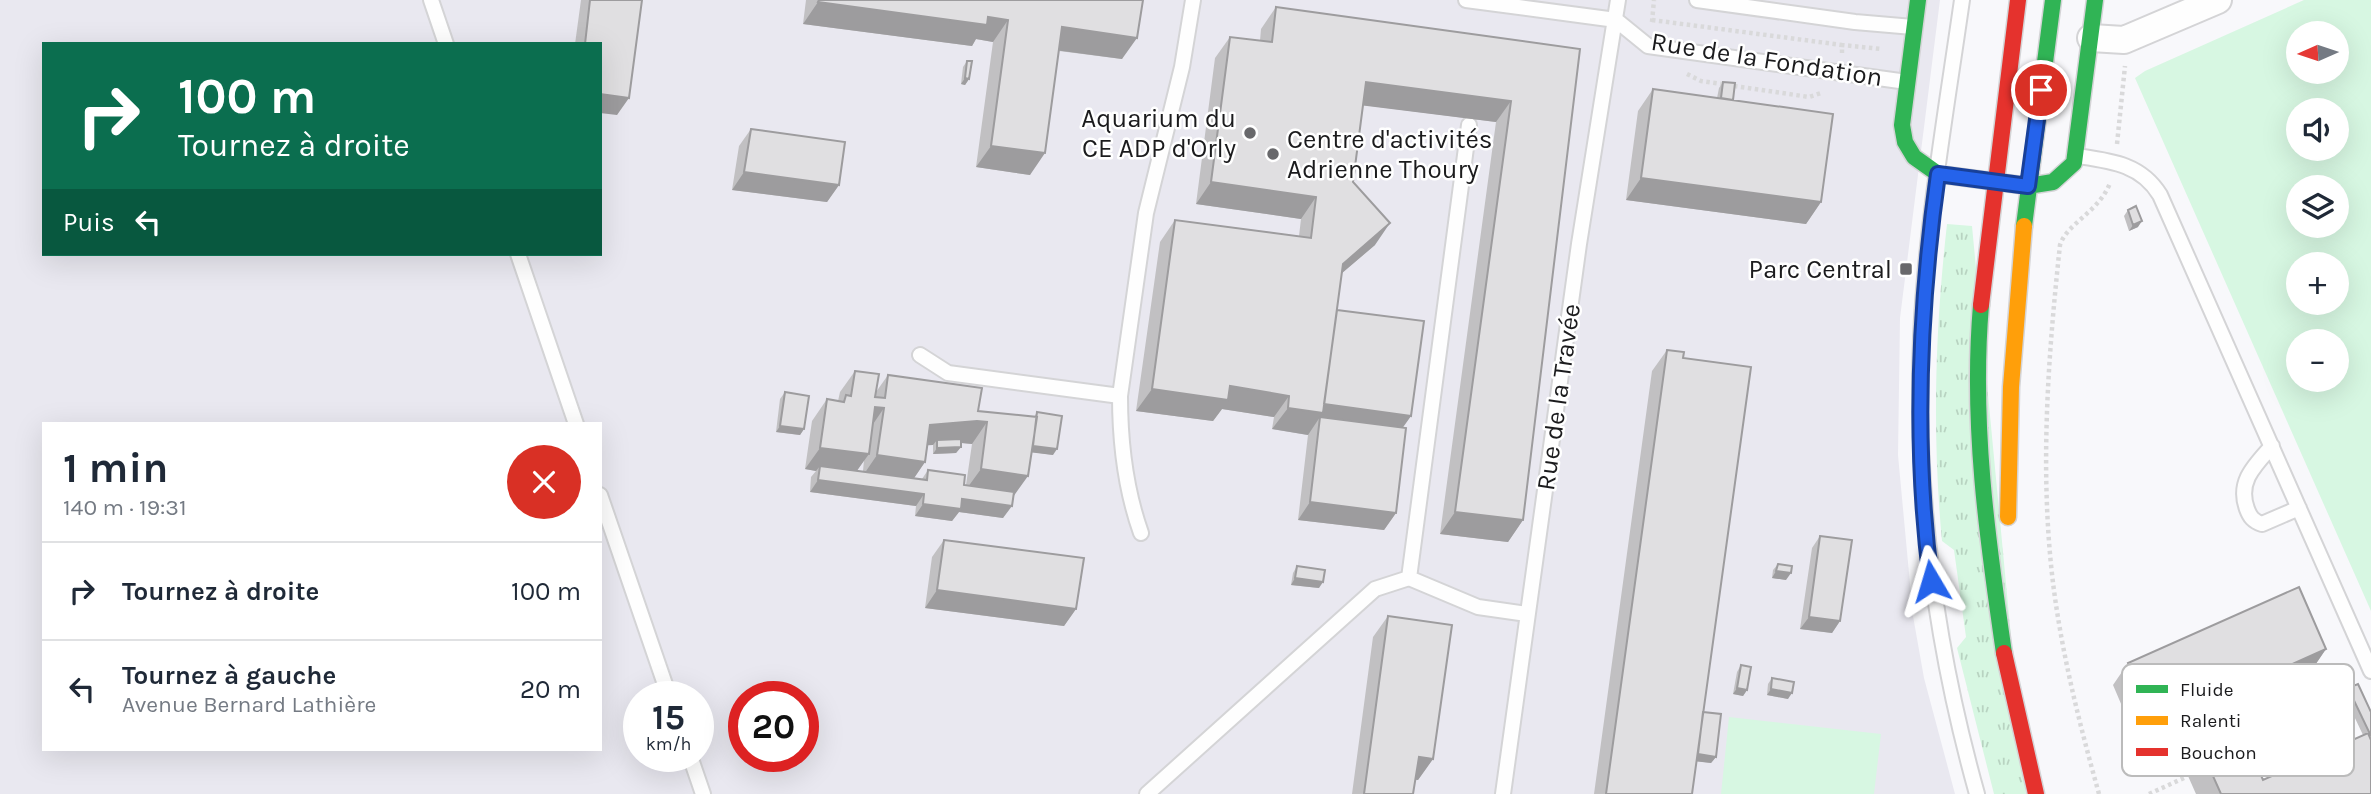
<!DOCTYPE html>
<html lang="fr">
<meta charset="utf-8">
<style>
:root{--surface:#fff;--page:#f6f6f7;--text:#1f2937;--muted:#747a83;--line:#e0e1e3}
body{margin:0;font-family:Karla,sans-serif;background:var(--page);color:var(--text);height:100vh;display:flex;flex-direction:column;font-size:26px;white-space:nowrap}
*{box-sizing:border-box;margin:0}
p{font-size:23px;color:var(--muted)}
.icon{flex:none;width:38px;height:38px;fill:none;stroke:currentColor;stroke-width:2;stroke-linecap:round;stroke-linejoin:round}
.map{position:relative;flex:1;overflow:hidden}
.sheet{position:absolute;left:42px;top:422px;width:560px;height:329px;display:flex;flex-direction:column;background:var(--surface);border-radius:0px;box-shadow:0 7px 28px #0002}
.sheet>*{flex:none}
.top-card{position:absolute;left:42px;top:42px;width:560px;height:214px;border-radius:0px;box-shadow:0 7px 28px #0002;background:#0b6e4f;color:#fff;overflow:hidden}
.needle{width:46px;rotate:267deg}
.tools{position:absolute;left:2286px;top:21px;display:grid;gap:14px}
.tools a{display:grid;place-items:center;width:63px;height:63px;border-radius:50%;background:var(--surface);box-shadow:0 7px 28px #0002;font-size:35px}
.speed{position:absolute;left:623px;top:681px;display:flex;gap:14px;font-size:35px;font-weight:700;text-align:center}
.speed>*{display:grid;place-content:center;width:91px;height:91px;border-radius:50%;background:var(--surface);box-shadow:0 7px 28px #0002;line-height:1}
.speed small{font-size:18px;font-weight:400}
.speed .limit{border:10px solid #d22;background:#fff;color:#111}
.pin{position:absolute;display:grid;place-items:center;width:60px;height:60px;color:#fff;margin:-30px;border:4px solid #fff;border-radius:50%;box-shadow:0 2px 7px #0007}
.me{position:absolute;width:77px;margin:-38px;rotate:353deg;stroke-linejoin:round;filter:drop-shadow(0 0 5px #0008)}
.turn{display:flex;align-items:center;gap:24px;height:147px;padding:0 21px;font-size:32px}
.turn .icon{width:91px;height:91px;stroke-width:2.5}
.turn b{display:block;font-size:49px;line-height:60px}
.then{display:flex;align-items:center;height:66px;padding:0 21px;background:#0003;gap:14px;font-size:26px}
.round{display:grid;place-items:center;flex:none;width:74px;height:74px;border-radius:37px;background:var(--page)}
.head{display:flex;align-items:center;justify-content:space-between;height:119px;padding:0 21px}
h1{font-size:42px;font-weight:700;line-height:52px}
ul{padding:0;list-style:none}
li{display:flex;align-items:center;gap:21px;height:98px;padding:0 21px;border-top:2px solid var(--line)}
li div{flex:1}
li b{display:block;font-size:26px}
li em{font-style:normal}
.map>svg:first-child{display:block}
.built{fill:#e9e8f0;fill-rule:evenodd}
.grass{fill:url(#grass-tufts)}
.pitch{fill:#d7f7e2;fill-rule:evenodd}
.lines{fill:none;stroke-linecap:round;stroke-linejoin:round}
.lane-casing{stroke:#d4d4d6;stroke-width:18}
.street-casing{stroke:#d4d4d6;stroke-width:30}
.fast-casing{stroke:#d4d4d6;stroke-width:19}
.slow-casing{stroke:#d4d4d6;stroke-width:19}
.jam-casing{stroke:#d4d4d6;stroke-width:19}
.path{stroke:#d9d9da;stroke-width:4.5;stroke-dasharray:3.5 3.5;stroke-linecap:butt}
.lane{stroke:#fefefe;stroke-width:14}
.street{stroke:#fefefe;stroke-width:26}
.fast{stroke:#30b455;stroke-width:16}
.slow{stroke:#ff9f0a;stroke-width:16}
.jam{stroke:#e5322d;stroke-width:16}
.wall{fill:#c1c0c2;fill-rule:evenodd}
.shaded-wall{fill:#9d9c9e}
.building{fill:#e0dfe1;stroke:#9d9c9e;stroke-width:2}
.route-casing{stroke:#184099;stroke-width:18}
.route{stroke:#2563eb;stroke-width:12}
.poi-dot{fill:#68686b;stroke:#fff;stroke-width:2.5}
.labels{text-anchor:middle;stroke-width:5;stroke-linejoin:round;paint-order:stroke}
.street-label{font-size:26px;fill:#1b1b1d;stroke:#fff}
.poi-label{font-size:26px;fill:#1b1b1d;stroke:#fff;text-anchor:end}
.key{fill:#fff;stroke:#bbb;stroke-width:2}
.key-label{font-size:19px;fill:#1b1b1d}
</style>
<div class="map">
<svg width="2371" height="794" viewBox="0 0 2371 794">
<defs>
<pattern id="grass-tufts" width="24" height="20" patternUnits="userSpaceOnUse" patternTransform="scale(1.75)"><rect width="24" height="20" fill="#d7f7e2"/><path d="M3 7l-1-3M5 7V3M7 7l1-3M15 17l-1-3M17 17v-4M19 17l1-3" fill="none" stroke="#b8d3c1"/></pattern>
</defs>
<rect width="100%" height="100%" fill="#f8f8fb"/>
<path class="built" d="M0,0H1940L1900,318L1898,455L1913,616L1924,678L1955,794H0ZM44,44H600V254H44ZM44,424H600V749H44ZM639,696H698V756H639ZM744,696H803V756H744Z"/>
<path class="grass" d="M1947,224L1972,226L2026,794H1994L1957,648L1966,637L1954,550L1942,541C1932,435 1935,330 1947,224Z"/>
<path class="pitch" d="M2304,0H2371V611L2135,78L2145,71ZM2298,33H2336V72H2298ZM2298,110H2336V149H2298ZM2298,187H2336V226H2298ZM2298,264H2336V303H2298ZM2298,341H2336V380H2298Z
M1729,717L1881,734L1874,794H1721Z"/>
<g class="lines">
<g class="lane-casing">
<path id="lane" d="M431,0L446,44
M1466,0L1616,20L1648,46L1907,82
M1697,0L1855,22L1913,27
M1962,0C1946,112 1926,225 1921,337C1915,493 1935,644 1977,794
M2077,156C2111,161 2141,164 2160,195L2371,671
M518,254L576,424
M920,355L948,373L1120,396L1146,213L1182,67L1193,0
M1120,396C1120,443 1125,488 1141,533
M2272,446C2254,466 2237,482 2247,509C2250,517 2253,521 2262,524L2299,508
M600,495L669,696
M1409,578L1469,125
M690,756L703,794
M1147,794L1375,589L1409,578L1478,607L1527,614
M1503,794L1579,244L1618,0"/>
</g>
<g class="street-casing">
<path id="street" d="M2091,38L2124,40L2218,0"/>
</g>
<g class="fast-casing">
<path id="fast" d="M1918,0L1902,125L1905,142L1914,157L1938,174L2028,186L2053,182L2074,163L2095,0
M2024,226L2053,0
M1981,305C1971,422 1987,537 2004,653"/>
</g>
<g class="slow-casing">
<path id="slow" d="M2008,517L2011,387L2024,226"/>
</g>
<g class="jam-casing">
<path id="jam" d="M1981,305L2018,0
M2004,653L2036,794"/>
</g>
<path class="path" d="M1652,20L1842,45
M1652,22L1654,0
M1842,53V45L1881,49
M1687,74L1701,81L1809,97L1821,93
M2117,144L2125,66
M2244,746L2321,696L2353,681
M2099,794C2077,715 2057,635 2050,554C2041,451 2049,347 2060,245C2067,223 2099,212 2110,183
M2149,794L2186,777"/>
<use href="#lane" class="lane"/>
<use href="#street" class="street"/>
<use href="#fast" class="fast"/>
<use href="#slow" class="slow"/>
<use href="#jam" class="jam"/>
</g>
<path class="wall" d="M581,0H642L617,115L600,44H575Z
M806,0H1143L1122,59L1059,51L1030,175L976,167L993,42L976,39L972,46L803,24Z
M1276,7L1580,49L1523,520L1508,542L1440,534L1496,122L1363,105L1353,182L1375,245L1342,273L1337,310L1411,416L1402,427L1396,513L1384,530L1298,520L1308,435L1272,429L1274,417L1222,409L1213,421L1136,411L1160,242L1175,220L1299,236L1301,219L1196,204L1215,58L1230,37L1260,41L1261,29Z
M967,61L969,79L965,85L961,84L963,67Z
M1723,82L1733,100L1821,202L1806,224L1626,200L1638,111L1653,89L1717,98L1719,88Z
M751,129L839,185L827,202L732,190L739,146Z
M2128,210L2138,227L2129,231L2124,216Z
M1667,350L1683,358L1703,712L1716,757L1711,763L1696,761L1692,794H1594L1652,371Z
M855,371L876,392L888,375L978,411L1034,417L1037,412L1053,455L1032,452L1003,518L959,512L952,521L915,516L916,506L810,492L811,477L816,471L805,469L812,421L827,399L838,401L840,392ZM961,443L972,444L966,485L928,470L922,479L914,478L925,462L928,445H933V454L956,453L961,447ZM864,460L863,471H857Z
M785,392L804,429L800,435L776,432L780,399Z
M1820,536L1840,621L1832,633L1800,629L1812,548Z
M944,540L1076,609L1064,626L925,608L932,557Z
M1778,564L1786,580L1772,578L1773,570Z
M1297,566L1319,588L1291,585L1293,573Z
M1388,616L1433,759L1418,780H1415L1413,794H1352L1373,637Z
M2326,649L2311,671L2230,706L2263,780L2363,735L2344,695L2348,688L2371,712V794H2196L2169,733L2139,746L2113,685L2128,663Z
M1741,665L1747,690L1743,696L1733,694L1737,672Z
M1772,678L1788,699L1767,695L1768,684Z"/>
<path class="shaded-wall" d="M818,2L988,17L1008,20L993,42L976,39L972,46L803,24Z
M1062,27L1137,38L1122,59L1047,49Z
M965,78L969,79L965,85L961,84Z
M1366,82L1511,101L1496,122L1351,104Z
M600,94L629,98L617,115L600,113Z
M991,146L1045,153L1030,175L976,167Z
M744,172L839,185L827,202L732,190Z
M1641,178L1821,202L1806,224L1626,200Z
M1211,182L1316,197L1301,219L1196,204Z
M2142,221L2138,227L2129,231L2133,225Z
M1390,223L1375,245L1328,285L1343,264Z
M1230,386L1289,396L1274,417L1222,409L1213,421L1136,411L1152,389Z
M1322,404L1411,416L1399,433L1320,417L1308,435L1272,429L1288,408Z
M875,407L884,408L869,430Z
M977,421L987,422L972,444L962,443L937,445V440L933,445L915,446L930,425Z
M780,426L804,429L800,435L776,432Z
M1033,446L1057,449L1053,455L1028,452Z
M961,447L956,453L933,454L937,448Z
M820,448L869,454L853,476L820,466L816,471L805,469Z
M877,455L925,462L910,484L862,477Z
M981,469L1028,476L1013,497L965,491Z
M818,480L924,494L916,506L810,492Z
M962,499L1012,506L1003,518L959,512L952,521L915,516L923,504Z
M1310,502L1396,513L1384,530L1298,520Z
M1455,512L1523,520L1508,542L1440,534Z
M1776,571L1791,573L1786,580L1772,578Z
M1295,578L1323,582L1319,588L1291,585Z
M937,590L1076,609L1064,626L925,608Z
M1809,617L1840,621L1832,633L1800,629Z
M2326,649L2311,671L2209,716L2225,694Z
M1737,688L1747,690L1743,696L1733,694Z
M1771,689L1792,693L1788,699L1767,695Z
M2184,711L2169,733L2139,746L2155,724Z
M1698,754L1716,757L1711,763L1693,761Z
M1419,757L1433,759L1418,780L1403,778Z"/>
<path class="building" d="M590,0H642L629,98L600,94V44H585Z
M819,0H1143L1137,38L1062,27L1045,153L991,146L1008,20L988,17L987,25L818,2Z
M1276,7L1580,49L1523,520L1455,512L1511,101L1366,82L1353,182L1390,223L1343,264L1323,413L1288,408L1289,396L1230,386L1228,400L1152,389L1175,220L1311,238L1316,197L1211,182L1230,37L1272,42Z
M967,61H972L969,79L965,78Z
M1723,82L1735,83L1733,100L1721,98Z
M1653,89L1833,114L1821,202L1641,178Z
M751,129L845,142L839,185L744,172Z
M2136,206L2142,221L2133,225L2128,210Z
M1337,310L1424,321L1411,416L1324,404Z
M1667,350L1684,352L1683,358L1751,367L1692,794H1606Z
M855,371L879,374L875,397L885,398L888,375L982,388L978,411L1037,417L1028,476L981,469L987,422L977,421L930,425L925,462L877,455L884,408L875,407L869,454L820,448L827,399L844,402L846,395L851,396Z
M785,392L809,396L804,429L780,426Z
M1037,412L1062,416L1057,449L1033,446Z
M1320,417L1406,428L1396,513L1310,502Z
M961,439V447L937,448V440Z
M820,466L927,480L928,470L965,475L964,485L1014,492L1012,506L962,499L961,509L923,504L924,494L818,480Z
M1820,536L1852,540L1840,621L1809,617Z
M944,540L1084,558L1076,609L937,590Z
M1778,564L1792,566L1791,573L1776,571Z
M1297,566L1325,570L1323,582L1295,578Z
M2299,587L2326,649L2225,694L2263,780L2368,733L2371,740V794H2221L2184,711L2155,724L2128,663Z
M1388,616L1452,625L1433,759L1419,757L1413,794H1364Z
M1741,665L1751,667L1747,690L1737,688Z
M1772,678L1794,682L1792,693L1771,689Z
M2358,684L2371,712V736L2348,688Z
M1703,712L1721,714L1716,757L1698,754Z"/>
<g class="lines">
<g class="route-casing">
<path id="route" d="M1931,581C1913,445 1919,309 1938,174L2028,186L2041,90"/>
</g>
<use href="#route" class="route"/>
</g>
<g class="poi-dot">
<circle cx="1250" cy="133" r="7"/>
<circle cx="1273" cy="154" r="7"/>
<rect x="1899" y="262" width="14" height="14" rx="3.5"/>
</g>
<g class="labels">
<g class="street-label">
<text transform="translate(1767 59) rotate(9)" y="9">Rue de la Fondation</text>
<text transform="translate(1558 397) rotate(-82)" y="9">Rue de la Travée</text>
</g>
<g class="poi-label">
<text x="1236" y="127">Aquarium du<tspan x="1236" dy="30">CE ADP d'Orly</tspan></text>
<text x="1287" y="148" text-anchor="start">Centre d'activités<tspan x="1287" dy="30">Adrienne Thoury</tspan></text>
<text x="1892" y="278">Parc Central</text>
</g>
</g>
<rect x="2122" y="664" width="232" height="112" rx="10" class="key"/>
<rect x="2136" y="685" width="32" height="8" fill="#30b455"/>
<rect x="2136" y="716" width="32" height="9" fill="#ff9f0a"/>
<rect x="2136" y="748" width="32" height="8" fill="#e5322d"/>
<g class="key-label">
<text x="2180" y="696">Fluide</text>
<text x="2180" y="727">Ralenti</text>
<text x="2180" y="759">Bouchon</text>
</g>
</svg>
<div class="tools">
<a><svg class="needle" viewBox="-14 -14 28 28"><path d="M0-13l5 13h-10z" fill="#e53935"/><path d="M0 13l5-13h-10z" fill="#747a83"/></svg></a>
<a><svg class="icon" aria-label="sound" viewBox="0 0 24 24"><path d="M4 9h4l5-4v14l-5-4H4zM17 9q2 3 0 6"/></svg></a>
<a><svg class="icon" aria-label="layers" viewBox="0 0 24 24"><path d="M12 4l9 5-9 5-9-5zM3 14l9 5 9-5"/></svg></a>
<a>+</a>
<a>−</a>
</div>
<div class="speed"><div>15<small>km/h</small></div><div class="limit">20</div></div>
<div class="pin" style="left:2041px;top:90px;background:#d93025"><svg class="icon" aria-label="arrive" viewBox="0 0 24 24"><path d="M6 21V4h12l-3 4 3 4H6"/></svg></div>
<svg class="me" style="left:1931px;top:581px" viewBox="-20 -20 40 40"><path d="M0-17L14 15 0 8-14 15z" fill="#2563eb" stroke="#fff" stroke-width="4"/></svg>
<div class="top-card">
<div class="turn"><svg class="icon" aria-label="right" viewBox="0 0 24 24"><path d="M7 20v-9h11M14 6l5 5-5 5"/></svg><div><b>100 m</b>Tournez à droite</div></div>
<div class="then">Puis<svg class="icon" aria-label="left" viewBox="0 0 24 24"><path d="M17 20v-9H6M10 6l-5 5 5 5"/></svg></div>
</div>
<section class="sheet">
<div class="head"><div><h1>1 min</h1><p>140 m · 19:31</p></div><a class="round" style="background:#d93025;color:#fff"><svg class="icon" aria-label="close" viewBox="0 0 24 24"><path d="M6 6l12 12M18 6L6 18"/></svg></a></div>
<ul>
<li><svg class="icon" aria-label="right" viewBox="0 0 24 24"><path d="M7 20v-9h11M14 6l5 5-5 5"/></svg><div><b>Tournez à droite</b></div><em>100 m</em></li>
<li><svg class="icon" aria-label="left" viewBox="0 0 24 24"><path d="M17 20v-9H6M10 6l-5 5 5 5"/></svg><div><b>Tournez à gauche</b><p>Avenue Bernard Lathière</p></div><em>20 m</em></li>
</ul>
</section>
</div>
